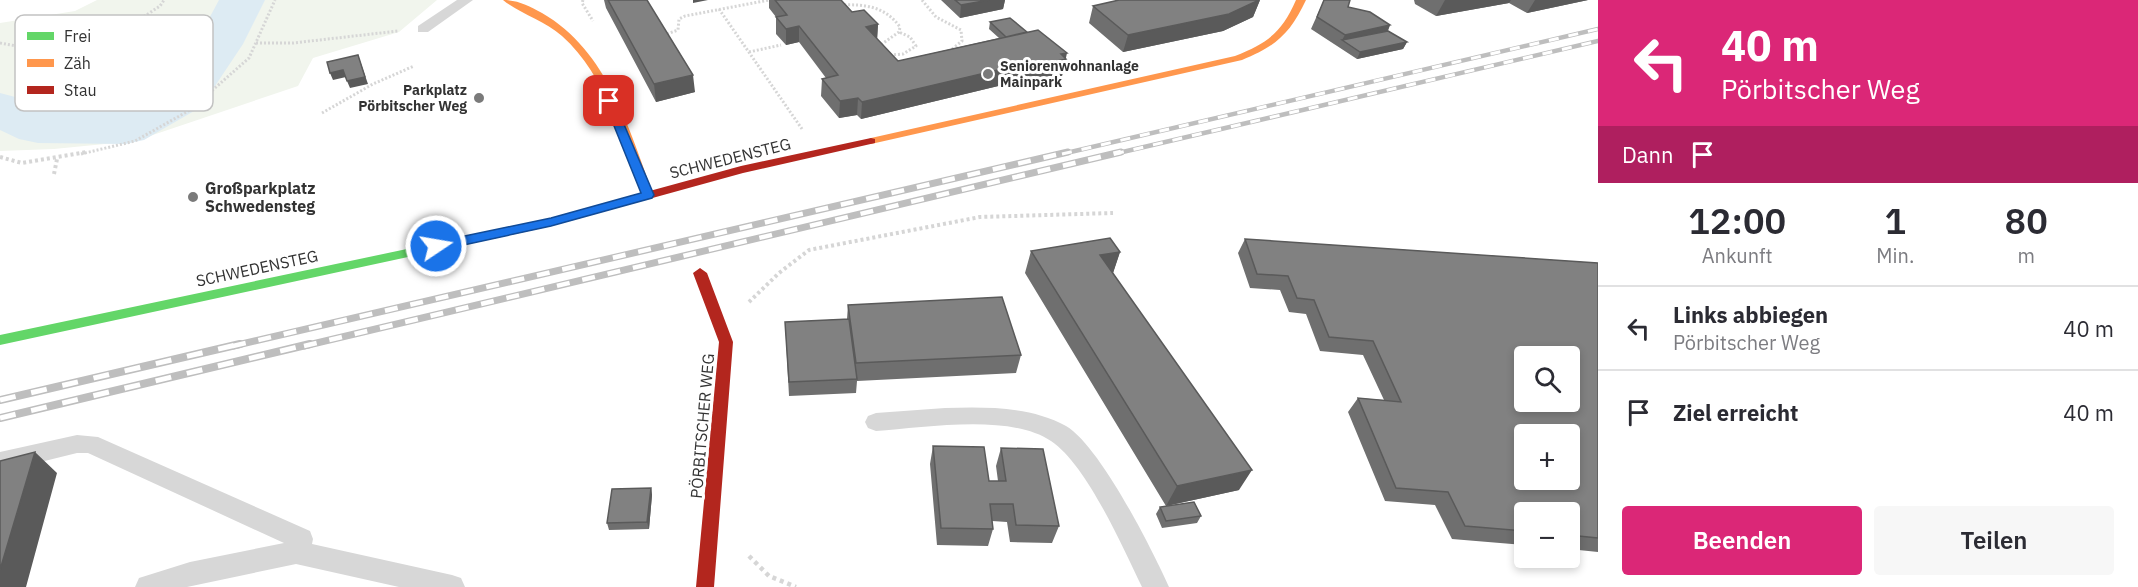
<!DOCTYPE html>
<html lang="de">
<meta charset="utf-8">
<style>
:root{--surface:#fff;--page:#f7f7f7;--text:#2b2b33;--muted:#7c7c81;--line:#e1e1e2;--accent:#db2777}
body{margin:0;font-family:"IBM Plex Sans",sans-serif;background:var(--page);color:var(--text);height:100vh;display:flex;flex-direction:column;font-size:22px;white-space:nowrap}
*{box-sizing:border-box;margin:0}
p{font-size:20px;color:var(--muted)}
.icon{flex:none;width:33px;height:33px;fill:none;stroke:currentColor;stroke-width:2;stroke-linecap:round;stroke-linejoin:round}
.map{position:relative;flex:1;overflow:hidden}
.drawer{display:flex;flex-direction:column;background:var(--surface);width:540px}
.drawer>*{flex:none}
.guide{background:#db2777;color:#fff;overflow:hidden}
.fabs{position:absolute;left:1514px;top:346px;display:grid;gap:12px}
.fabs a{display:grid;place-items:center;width:66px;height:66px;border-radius:6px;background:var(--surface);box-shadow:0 3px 9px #0003;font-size:30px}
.pin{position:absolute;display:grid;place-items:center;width:51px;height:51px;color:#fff;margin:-26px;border-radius:12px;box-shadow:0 3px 9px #0006}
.me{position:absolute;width:66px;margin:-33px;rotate:78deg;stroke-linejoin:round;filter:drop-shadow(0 0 4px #0008)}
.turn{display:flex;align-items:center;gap:21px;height:126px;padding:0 24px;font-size:27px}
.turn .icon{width:78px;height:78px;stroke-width:2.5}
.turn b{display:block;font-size:42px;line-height:51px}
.then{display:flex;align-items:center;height:57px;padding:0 24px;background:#0003;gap:12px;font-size:22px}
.eta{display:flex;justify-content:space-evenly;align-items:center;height:102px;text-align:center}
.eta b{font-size:36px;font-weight:600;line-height:42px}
.primary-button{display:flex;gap:12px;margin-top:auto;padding:12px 24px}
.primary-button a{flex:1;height:69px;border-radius:6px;background:var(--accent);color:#fff;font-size:24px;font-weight:600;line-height:69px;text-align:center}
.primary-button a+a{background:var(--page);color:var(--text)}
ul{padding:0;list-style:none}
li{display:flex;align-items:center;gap:18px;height:84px;padding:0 24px;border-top:2px solid var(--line)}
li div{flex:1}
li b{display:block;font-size:22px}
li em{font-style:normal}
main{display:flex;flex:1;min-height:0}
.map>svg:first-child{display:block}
.green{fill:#f1f5ed}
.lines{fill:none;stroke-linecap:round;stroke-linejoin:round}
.river{fill:#ddebf3;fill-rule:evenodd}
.path-far2{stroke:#d6d6d6;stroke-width:3;stroke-dasharray:2 2;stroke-linecap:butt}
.path-far1{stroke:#d6d6d6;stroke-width:4;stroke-dasharray:3 3;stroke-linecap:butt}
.path{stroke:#d6d6d6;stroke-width:4.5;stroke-dasharray:4 4;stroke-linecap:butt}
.lane{fill:#d7d7d7;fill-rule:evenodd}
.fast{fill:#63d668;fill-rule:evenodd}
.slow{fill:#ff974d;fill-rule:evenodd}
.jam{fill:#b3261e;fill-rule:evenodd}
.rail-far2-casing{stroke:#bebebe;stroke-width:4.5}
.rail-far1-casing{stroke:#bebebe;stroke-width:7}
.rail-casing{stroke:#bebebe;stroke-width:8}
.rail-far2{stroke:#fff;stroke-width:3;stroke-dasharray:10;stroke-linecap:butt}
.rail-far1{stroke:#fff;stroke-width:4.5;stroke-dasharray:13;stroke-linecap:butt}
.rail{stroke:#fff;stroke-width:5;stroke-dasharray:16;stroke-linecap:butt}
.wall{fill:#6f6f6f}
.shaded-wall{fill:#5a5a5a}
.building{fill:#818181;stroke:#5a5a5a;stroke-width:1.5;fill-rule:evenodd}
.route{fill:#1a73e8;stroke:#114b97;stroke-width:1.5}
.poi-dot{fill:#7a7a7a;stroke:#fff;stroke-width:2}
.labels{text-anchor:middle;stroke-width:6;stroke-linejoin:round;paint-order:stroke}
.far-poi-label{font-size:14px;font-weight:bold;fill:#333;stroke:#fff;text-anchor:start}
.street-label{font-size:16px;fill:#333;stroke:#fff}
.poi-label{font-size:16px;font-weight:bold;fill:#333;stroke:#fff;text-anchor:start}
.key{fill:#fff;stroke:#c2c2c2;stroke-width:1.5}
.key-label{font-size:16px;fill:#333}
</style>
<main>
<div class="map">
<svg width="1598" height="587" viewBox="0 0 1598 587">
<rect width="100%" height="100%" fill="#fff"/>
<path class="green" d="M97,0H437L399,32L313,58L298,86L135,141L54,149L0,151V23L75,11Z"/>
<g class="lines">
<path class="river" d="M219,0H265L243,44L201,107L144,140L125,144L38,143L19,139L0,130V93L19,98L47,111H115L163,85L197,41Z"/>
<path class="path-far2" d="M583,0L582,3L593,21
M922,0L936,17L961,30L962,41L951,50
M840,5C864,4 885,6 900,27L899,32L879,46
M719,9L802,129
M667,34L678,30L679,19L685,16L769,0
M0,43L50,52L119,33L160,6L164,0
M256,43H293L398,31
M749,52L781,45
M890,55L903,54L916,46L910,37L899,32
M322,113L373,84L414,66
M81,154L135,141L190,110L249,58L275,0"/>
<path class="path-far1" d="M0,157L22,163L87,152
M54,174L57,159
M749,302L779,273L809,250L980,217L1113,213"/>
<path class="path" d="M749,556L769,576L796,587"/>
<path class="lane" d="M457,0H473L428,32H418V26Z
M945,408C985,407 1030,406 1066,426C1100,446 1152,549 1169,587H1142C1123,548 1087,465 1051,441C1009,413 924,428 876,431L868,428L865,422L868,416L876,413Z
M77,435L98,437L310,531L313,539L312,544L452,575L461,578L465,587H399L296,564L187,587H135L139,578L190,562L284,543L88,453H77L0,472V452Z"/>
<path class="fast" d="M492,231L498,235L496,238L0,345V335Z"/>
<path class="slow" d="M503,0C518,0 529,6 542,13C608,51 629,129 654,196L652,199H644L642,196C623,142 607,76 562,36C544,20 520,14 503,0Z
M1296,0H1306C1290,34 1276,46 1242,60L871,144L865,141L871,138L1235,56C1268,43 1282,32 1296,0Z"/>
<path class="jam" d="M871,138L875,139V143L743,173L551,226L492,239L486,235L492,231L551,218L741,166Z
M700,268L707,273L733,342L714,587H696L719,342L693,273Z"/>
<g class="rail-far2-casing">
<path id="rail-far2" d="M1062,154L1598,29
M1114,154L1598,41"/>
</g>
<g class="rail-far1-casing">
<path id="rail-far1" d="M233,346L1068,152
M304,346L1121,152"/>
</g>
<g class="rail-casing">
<path id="rail" d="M0,400L240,344
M0,418L310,344"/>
</g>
<use href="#rail-far2" class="rail-far2"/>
<use href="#rail-far1" class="rail-far1"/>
<use href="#rail" class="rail"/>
</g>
<path class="wall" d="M604,0H647L695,92L656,102L606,8Z
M769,0H841L852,12L878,24L877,39L898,61L999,38L989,29L990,22L1027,32L1065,58L1062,76L1023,85L1019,81L861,119L857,115L839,118L821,96L822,79L826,78L799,42L786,45L776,34V17L769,8Z
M941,0H1005L1003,9L960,18Z
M1119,0H1260L1253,17L1223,31L1123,52L1089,23L1093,6Z
M1324,0L1348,7L1390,25L1388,31L1407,42L1403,49L1357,59L1311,29Z
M1414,0H1588L1527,13L1509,3L1436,16L1415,4Z
M1245,239L1598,263V552L1569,549V513H1524V545L1452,539L1435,505L1385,501L1348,412L1358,398L1384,400L1363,355L1320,351L1306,314L1289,312L1280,290L1250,288L1238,253Z
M1031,251L1120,252L1113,273L1239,490L1166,506L1025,273Z
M848,305L1021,355L1016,373L857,381L856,393L789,396L785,322L847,319Z
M933,446L989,481H998L996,466L1001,448L1059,526L1052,543L1010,542L1007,522L992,521L993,529L988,546L937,545L930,464Z
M651,488L652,495L649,529L609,530L607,523Z
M1160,507L1201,516L1197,523L1162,528L1156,514Z"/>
<path class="shaded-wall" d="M693,0H708L693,3Z
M989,0H1005L1003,9L960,18L961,5Z
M1260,0L1253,17L1223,31L1123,52L1128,35Z
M1445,0H1511L1509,3L1436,16Z
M1535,0H1588L1527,13Z
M878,24L877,41L866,27Z
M1390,25L1384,38L1342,40L1345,35Z
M799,26V42L786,45V29Z
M1407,42L1403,49L1357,59L1360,52Z
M1067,53L1062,76L1023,85L1027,68L1061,54Z
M358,55L368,84L350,88L347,81Z
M1023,64L1019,81L861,119L862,102Z
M343,70L346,77L333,80L330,73Z
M693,75L695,92L656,102L654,84Z
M858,98L857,115L839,118L840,101Z
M1120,252L1113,273L1100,255Z
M35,452L57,473L26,587H0V570Z
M1252,470L1239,490L1166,506L1177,486Z
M651,488L652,495L649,529L647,522Z"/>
<path class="building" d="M608,0H647L693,75L654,84Z
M775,0H841L852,12L864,10L878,24L866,27L898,61L1038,30L1067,53L1061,54L1066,59L1027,68L1023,64L862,102L858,98L840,101L822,79L838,75L799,26L786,29L776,17L787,15Z
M955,0H989L961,5Z
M1119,0H1259L1229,14L1128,35L1093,6Z
M1324,0H1350L1348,7L1370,12L1390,25L1345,35L1317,17Z
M1010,18L1027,32L1006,37L990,22Z
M1388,31L1407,42L1360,52L1342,40Z
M358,55L365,77L347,81L343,70L330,73L327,62Z
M1110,238L1120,252L1100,255L1252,470L1177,486L1031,251Z
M1245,239L1598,263V538L1569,535V513H1524V531L1465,526L1448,492L1396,488L1358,398L1401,402L1373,341L1329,337L1314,300L1297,298L1288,276L1257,274ZM1524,357H1569V402H1524ZM1524,435H1569V480H1524Z
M1002,297L1021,355L856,363L848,305Z
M849,319L857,379L789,382L785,322Z
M933,446L984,447L989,481H1006L1001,448L1043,449L1059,526L1016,525L1013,504H990L993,529L941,528Z
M35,452L0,570V461Z
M651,488L647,522L607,523L612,489Z
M1194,502L1201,516L1166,521L1160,507Z"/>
<path class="route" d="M605,99L614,101L654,195L652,198L551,226L436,251L431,250L429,246L436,242L551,218L641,193L604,101Z"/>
<g class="poi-dot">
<circle cx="988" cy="74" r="6"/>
<circle cx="479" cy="98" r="6"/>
<circle cx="193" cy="197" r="6"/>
</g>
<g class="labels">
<g class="far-poi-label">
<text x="1000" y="71">Seniorenwohnanlage<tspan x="1000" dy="16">Mainpark</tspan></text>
<text x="467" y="95" text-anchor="end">Parkplatz<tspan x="467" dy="16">Pörbitscher Weg</tspan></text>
</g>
<g class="street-label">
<text transform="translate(730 158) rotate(-14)" y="6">SCHWEDENSTEG</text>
<text transform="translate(257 268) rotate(-12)" y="6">SCHWEDENSTEG</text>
<text transform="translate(702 426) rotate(-85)" y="6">PÖRBITSCHER WEG</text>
</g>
<g class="poi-label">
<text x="205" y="194">Großparkplatz<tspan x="205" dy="18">Schwedensteg</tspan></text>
</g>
</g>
<rect x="15" y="15" width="198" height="96" rx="9" class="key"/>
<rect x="27" y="32" width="27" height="8" fill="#63d668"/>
<rect x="27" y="59" width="27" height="8" fill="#ff974d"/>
<rect x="27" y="86" width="27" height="8" fill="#b3261e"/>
<g class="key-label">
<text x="64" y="42">Frei</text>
<text x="64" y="69">Zäh</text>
<text x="64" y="96">Stau</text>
</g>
</svg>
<div class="fabs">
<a><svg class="icon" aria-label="search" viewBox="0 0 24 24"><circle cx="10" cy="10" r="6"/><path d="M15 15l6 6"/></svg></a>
<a>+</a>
<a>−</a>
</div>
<div class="pin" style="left:609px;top:101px;background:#d93025"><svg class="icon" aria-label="arrive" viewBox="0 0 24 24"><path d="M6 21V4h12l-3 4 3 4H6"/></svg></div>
<svg class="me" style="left:436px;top:246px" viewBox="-20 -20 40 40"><circle r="17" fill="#1a73e8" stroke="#fff" stroke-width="3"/><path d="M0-11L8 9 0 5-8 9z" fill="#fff"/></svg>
</div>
<section class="drawer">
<div class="guide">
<div class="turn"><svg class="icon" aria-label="left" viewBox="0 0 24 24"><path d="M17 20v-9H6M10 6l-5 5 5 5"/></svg><div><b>40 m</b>Pörbitscher Weg</div></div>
<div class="then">Dann<svg class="icon" aria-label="arrive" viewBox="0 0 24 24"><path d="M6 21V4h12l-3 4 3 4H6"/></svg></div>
</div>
<div class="eta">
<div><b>12:00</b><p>Ankunft</p></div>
<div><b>1</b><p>Min.</p></div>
<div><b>80</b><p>m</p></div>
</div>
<ul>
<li><svg class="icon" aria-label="left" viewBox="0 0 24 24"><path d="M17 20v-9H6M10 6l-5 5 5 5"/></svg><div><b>Links abbiegen</b><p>Pörbitscher Weg</p></div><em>40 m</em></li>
<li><svg class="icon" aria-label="arrive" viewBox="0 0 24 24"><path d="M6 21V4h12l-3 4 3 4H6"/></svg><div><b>Ziel erreicht</b></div><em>40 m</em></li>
</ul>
<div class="primary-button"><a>Beenden</a><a>Teilen</a></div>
</section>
</main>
